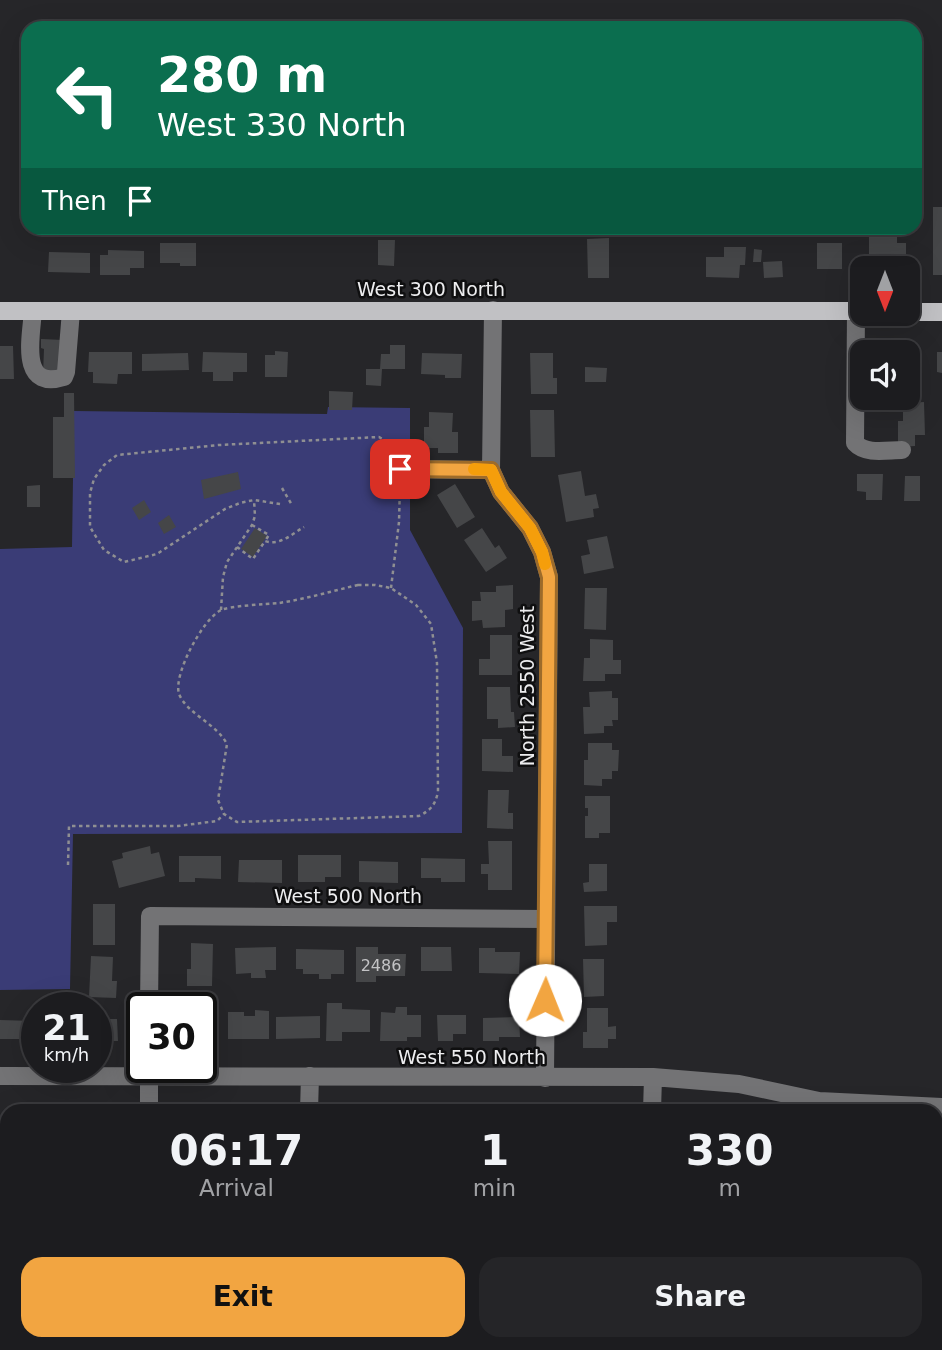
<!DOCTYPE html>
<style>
:root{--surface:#1c1c1f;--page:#252528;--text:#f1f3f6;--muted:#a0a1a4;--line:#3a3a3d;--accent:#f2a541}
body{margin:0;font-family:"DejaVu Sans",sans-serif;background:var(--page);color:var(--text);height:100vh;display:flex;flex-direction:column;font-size:26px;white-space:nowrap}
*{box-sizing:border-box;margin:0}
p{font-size:23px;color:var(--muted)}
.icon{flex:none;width:38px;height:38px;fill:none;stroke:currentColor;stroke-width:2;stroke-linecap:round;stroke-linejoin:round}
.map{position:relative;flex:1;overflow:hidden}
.details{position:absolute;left:0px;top:1104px;width:943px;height:247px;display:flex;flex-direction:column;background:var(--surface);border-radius:21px 21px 0 0;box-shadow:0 7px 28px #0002,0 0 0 2px var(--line)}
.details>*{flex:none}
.guide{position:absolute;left:21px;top:21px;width:901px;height:214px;border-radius:21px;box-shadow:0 7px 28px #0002,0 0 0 2px var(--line);background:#0b6e4f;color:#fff;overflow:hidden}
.needle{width:46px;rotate:180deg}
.tools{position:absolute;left:850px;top:256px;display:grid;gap:14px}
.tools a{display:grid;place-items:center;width:70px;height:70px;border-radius:14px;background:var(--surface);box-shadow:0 7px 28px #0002,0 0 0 2px var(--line);font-size:35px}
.speed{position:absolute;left:21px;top:992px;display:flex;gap:14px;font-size:35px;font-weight:700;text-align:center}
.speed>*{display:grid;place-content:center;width:91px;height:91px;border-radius:50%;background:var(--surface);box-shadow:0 7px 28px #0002,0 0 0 2px var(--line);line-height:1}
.speed small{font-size:18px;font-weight:400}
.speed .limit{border:4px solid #111;border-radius:10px;background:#fff;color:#111}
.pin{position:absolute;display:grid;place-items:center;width:60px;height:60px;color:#fff;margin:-30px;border-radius:14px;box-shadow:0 4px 10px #0006}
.me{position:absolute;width:77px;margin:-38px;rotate:1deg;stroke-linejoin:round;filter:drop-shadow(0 0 5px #0008)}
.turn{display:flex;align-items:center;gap:24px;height:147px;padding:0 21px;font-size:32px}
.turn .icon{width:91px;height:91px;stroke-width:2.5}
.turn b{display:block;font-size:49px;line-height:60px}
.then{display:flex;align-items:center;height:66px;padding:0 21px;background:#0003;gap:14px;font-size:26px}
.eta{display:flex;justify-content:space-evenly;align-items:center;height:119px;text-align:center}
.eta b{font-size:42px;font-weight:700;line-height:49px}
.button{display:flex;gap:14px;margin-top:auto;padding:14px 21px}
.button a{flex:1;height:80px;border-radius:21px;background:var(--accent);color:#111;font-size:28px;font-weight:700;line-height:80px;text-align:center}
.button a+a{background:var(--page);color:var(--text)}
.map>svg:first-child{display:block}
.green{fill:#3a3c76}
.building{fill:#454648}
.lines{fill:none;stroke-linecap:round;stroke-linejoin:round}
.path{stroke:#8f8f92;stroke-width:2.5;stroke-dasharray:3.5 3.5;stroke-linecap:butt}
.minor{stroke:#737375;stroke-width:18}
.major{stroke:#c1c1c4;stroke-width:18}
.route-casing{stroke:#9d6b2a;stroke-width:18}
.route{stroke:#f2a541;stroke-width:12}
.slow{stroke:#f59e0b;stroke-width:12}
.labels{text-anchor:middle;stroke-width:5;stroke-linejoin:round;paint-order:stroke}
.number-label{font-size:16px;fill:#c3c3c5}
.street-label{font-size:19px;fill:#ededef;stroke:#0f0f10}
</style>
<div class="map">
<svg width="942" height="1350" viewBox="0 0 942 1350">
<rect width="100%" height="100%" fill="#262629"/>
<path class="green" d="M328,407L410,408V530L463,628L462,833L73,834L70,989L0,990V549L72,547L74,411L327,414Z"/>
<path class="building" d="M933,207H942V275H933Z
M869,236H897V243H906V265H869Z
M609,238V278H588L587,239Z
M378,240H395L394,266L378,265Z
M160,243H196V266H180V263H160Z
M817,243H842V269H817Z
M724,247H746L745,265H740L739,278L706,277V257H724Z
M754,249L762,250L761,262H753Z
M108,250L144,251V268H130V275H100V255H108Z
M49,252L90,253V273L48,272Z
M782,261L783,277L764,278L763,262Z
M41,339L63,340V375H43L44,349L41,348Z
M390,345H405V369H380L381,354H390Z
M0,346H13L14,379H0Z
M275,351L288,352L287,377H265V355H275Z
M89,352H132V374H118L117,384L93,383V372H88Z
M203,352L247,353V372H233V381H213V372H202Z
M937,352H942V373L937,372Z
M188,353L189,370L142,371V354Z
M422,353L462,354L461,378H445V375L421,374Z
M530,353H553V378H557V394H531Z
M908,353H914L915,382L908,383Z
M585,367L607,368L606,382H585Z
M366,369H382L381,386L366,385Z
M329,391L353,392L352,410H329Z
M64,393H74L75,478H53V417H64Z
M924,402L925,435H915V446L898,447V421H903V410H908V403Z
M530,410H554L555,457H531Z
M429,412L453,413L452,432H458V453H438V448H424V427H429Z
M581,471L585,496L596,494L599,508L593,509L594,517L566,522L558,475Z
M238,472L241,489L204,499L201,480Z
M857,474H883L882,500H866V492L857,491Z
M905,476H920V501H904Z
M455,484L475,517L457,528L437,495Z
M40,485V507H27V486Z
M144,500L151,512L139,520L132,508Z
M169,515L176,527L164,534L158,523Z
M255,528L267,536L253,557L241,549Z
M482,528L495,548L499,545L507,558L486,572L464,540Z
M607,536L614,568L584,574L581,556L590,554L587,540Z
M513,585V609L505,610V627L483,628L482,620L472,621V601H481L480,592H496V586Z
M585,588H607L606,630L584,629Z
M490,635H512V675H479V659H490Z
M590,639L613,640V660H621V674H605V681H583L584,658H590Z
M487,687H510L511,712H514L515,727L498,728V719H487Z
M612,691V698H618V720H612L613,726H604V733L584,734L583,707H590L589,692Z
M482,739H502V756H513V772L482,771Z
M588,743H612V750H619L618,771H612V779H602V786L584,785V760H588Z
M488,790H509L508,813H513V829L487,828Z
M585,796H610V833H599V838H585V816H588V808H585Z
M488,841H512V890H488V874H481V864H489Z
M150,846L151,854L159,852L165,876L119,888L112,861L123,858L122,853Z
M298,855H341V877H325V882H298Z
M179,856H221V879L195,878V882H179Z
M421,858L465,859V882H441V878H421Z
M239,860H282V883L238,882Z
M359,861L398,862V883L359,882Z
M589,864H607V891L584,892L583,883L589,882Z
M93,904H115V945H93Z
M584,906H617V922H607V945L585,946Z
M191,943L213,944L212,986H187V969H191Z
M276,947V970H265L266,978H251V973L236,974L235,948Z
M356,947H378V954H406L405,976H376V982H356Z
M421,947H451L452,971H421Z
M479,948H495V952H520L519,974L479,973Z
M296,949L344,950V974H331V979H319V974H303V969H296Z
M91,956L113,957L112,981H117L116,998L89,997Z
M583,959H604V996L584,997Z
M327,1003H342V1009L370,1010V1032H342V1041H326Z
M396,1007H407V1015H421V1037H407V1041H380L381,1012L395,1013Z
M587,1008H608V1027L616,1026V1039H608V1048H583V1032H587Z
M201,1009H219V1043H203V1030H201Z
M255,1010L269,1011V1039H228V1012H244V1016H255Z
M437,1015H466V1034H453V1041H438Z
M320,1016V1038L276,1039V1017Z
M519,1017L520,1037H499V1041H483V1018Z
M96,1019H117L118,1041H96Z
M0,1020L34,1021L33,1039H0Z
M188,1104H211V1111H188Z
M279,1104V1111H239V1105Z
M0,1158H3V1185H0Z
M0,1201H7V1221H3V1229H0Z
M0,1249H4L5,1275L0,1276Z
M7,1319V1339L0,1343V1323Z
M49,1344H73V1350H49Z
M144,1344H165V1350H144Z
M249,1344H290V1350H249Z
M307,1344H331L327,1350H303Z
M385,1344H406L409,1350H374Z
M440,1344H461L478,1349L438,1350Z
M499,1344H529V1350H499Z
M538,1344H582V1350H538Z
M592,1344H625V1350H592Z
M690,1344H724V1350H690Z
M788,1344H814V1350H788Z
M886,1344H908L909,1350H886Z"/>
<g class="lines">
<path class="path" d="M282,488L292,505
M280,504L254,500L240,503L225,509L157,554L124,562L104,550L90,527V493L94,479L104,465L117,455L219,445L379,437L392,445L398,456
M252,525L269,535L265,541
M237,547L253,559L265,541C280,546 292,534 304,527
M358,585H375L391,588L416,605L431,624L437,663L438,792C435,805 431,810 419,816L237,822L224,814L218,800L227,744C216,723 187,714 179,694C173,674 203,619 221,610C229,606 267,604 279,603C306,599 332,591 358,585Z
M391,588L399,522L400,484
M221,610L223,577L227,562L252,525L255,516L254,500
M68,865L69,826H178L217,821L224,814"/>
<path class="minor" d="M493,310L491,470L501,492L530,528L542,552L549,577L545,1078
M33,311C31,337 19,391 64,377L66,372L71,311
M856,311L855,443C866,455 887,450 902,450
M400,469L491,470
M149,1008L150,916L546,919
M0,1076L653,1077L739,1084L819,1101L942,1107
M149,1111V1068
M309,1111L310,1076
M652,1111L653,1077
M650,1344V1350
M104,1350V1344
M847,1350V1344"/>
<path class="major" d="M0,311H863
M908,312H942"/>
</g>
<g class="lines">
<g class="route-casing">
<path id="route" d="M400,469L491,470L501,492L530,528L542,552L549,577L545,1000"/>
</g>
<use href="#route" class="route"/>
<path class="slow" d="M474,469L491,470L501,492L530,528L542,552L545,564"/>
</g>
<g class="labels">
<g class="number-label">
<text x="381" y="971">2486</text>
</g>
<g class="street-label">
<text x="431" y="296">West 300 North</text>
<text transform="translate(527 686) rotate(-90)" y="7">North 2550 West</text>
<text x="348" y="903">West 500 North</text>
<text x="472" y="1064">West 550 North</text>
</g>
</g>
</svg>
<div class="tools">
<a><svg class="needle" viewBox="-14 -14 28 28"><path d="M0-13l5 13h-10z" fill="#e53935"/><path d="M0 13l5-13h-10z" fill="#a0a1a4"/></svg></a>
<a><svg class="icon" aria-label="sound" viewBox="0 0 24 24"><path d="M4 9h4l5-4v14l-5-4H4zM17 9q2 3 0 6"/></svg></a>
</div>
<div class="speed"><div>21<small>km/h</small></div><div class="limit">30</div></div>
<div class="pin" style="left:400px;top:469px;background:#d93025"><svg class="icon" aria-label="arrive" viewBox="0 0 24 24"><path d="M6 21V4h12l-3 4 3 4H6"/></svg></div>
<svg class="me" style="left:545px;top:1000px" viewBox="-20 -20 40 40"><circle r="19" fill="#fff"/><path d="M0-13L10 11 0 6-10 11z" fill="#f2a541"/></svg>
<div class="guide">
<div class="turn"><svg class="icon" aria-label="left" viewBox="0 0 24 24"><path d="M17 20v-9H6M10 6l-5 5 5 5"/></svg><div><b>280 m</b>West 330 North</div></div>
<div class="then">Then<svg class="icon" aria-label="arrive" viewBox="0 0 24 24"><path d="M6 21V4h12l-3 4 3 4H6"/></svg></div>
</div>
<section class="details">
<div class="eta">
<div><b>06:17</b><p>Arrival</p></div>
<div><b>1</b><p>min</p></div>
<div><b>330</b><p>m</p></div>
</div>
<div class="button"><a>Exit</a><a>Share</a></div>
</section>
</div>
